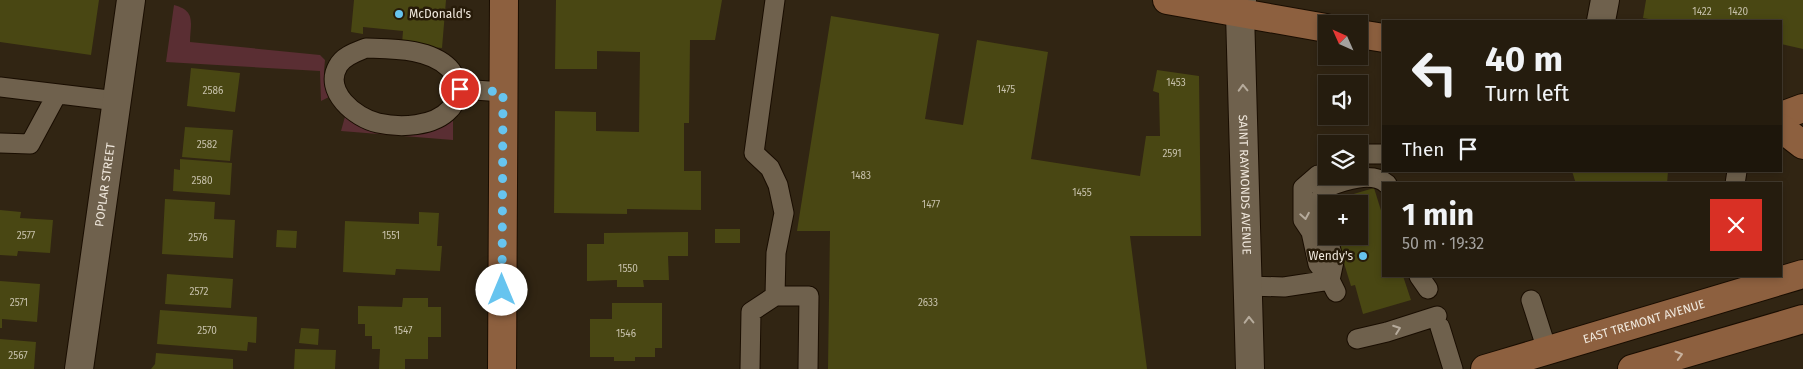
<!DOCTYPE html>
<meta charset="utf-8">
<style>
:root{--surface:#251c0e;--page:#2d2517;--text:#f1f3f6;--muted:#a3a19e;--line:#423a2e}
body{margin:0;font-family:"Fira Sans",sans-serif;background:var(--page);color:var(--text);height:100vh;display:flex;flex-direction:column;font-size:19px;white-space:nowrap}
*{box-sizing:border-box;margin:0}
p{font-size:16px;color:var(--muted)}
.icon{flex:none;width:28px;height:28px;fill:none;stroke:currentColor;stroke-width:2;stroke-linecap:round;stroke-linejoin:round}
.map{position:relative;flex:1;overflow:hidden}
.details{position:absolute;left:1382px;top:182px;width:400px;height:95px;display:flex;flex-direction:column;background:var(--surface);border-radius:0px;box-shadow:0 2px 8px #0003,0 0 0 1px var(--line)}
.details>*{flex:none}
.guide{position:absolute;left:1382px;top:20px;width:400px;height:152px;border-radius:0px;box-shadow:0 2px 8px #0003,0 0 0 1px var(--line);background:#251c0e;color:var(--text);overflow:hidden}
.needle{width:32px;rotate:315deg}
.tools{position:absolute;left:1318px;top:15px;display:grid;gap:10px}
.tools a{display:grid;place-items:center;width:50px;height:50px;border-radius:0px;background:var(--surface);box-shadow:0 2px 8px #0003,0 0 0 1px var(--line);font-size:25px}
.pin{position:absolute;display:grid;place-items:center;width:42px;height:42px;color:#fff;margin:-21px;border:2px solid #fff;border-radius:50%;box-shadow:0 1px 5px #0007}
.me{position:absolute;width:55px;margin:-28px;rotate:0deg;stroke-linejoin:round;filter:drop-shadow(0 0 4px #0008)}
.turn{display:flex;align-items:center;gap:18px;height:105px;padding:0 20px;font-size:22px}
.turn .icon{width:65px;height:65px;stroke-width:2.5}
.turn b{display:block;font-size:35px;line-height:42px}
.then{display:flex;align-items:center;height:48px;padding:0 20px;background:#0003;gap:10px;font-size:19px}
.round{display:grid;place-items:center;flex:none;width:52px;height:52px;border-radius:0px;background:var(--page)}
.head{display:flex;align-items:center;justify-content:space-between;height:85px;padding:0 20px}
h1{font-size:30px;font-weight:700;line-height:38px}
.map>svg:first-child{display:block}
.garden{fill:#5a2e33}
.building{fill:#494713}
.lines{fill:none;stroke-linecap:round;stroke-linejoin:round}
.lane-casing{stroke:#190d00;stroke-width:21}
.street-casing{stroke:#190d00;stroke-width:30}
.secondary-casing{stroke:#190d00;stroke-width:30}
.lane{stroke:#6f614d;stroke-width:19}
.street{stroke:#6f614d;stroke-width:28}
.secondary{stroke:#8d603f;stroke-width:28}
.oneway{stroke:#b6ab9c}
.oneway2{stroke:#c8b29e}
.route{stroke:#67c4ef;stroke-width:9;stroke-dasharray:0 16.2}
.poi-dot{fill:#67c4ef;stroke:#271b09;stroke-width:2}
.labels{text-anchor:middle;stroke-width:5;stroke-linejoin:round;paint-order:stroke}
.number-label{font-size:10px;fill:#c6c0aa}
.poi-label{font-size:12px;fill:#f0e8dd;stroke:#271b09;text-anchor:start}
.street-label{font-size:12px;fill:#f0e8dd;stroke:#271b09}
</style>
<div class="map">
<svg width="1803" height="369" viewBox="0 0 1803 369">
<rect width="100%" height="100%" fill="#312513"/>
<path class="garden" d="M174,5C197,11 190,24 190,42L320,55L325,60C324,72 322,86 329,97L321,101L320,71L166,62Z
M346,113L352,119L453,116V140L341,131Z"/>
<path class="building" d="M0,0H99L91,55L0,42Z
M354,0H446L442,48L402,44L403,31L363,27V34L351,32Z
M556,0H722L715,40H690L689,123H684V171H701V210L627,209V214L554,213L555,111L596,112V131L639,132L640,52L597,51V69H555Z
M1646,0H1803V49L1781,44V21H1660L1643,18Z
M831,16L939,34L925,119L963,125L977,40L1048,52L1031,159L1140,176L1146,136H1160L1159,93L1153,91L1157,70L1199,76L1201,236H1130L1147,369H828L830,231H797Z
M191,68L240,73L235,112L187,106Z
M185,127L233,130L230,161L182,157Z
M180,159L232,163L230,195L173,191L174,169L180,170Z
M1572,171H1668L1667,184H1576Z
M1374,188L1384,220V276H1403L1411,300L1363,314L1355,285L1351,286L1336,237L1359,236V204H1334L1333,200Z
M165,199L215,202L214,219L235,220L233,258L162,254Z
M0,210L21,212L20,218L53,220L50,253L18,251L17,256L0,255Z
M419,212L439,213L437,246H442L440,271L396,269L395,275L343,272L345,221L419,224Z
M715,229H740V243H715Z
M277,230L297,231L296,248L276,247Z
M688,232V256H668L669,280H643L644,287H617V280L587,281V244H604V233Z
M167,274L233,279L231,308L165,304Z
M0,281L40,284L37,322L2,319V328H0Z
M403,298H428V307H441V337H428V359H405V369H379L380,349H372V336H365V324H358V306L402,307Z
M612,303H662V348H655V357H635V361H614V357H590V319H612Z
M160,310L257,317L256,343L248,342L247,351L157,344Z
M301,328L319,329L318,345L299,343Z
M0,339L36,342L34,369H0Z
M295,349L336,350L335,369H294Z
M156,353L233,359V369H151L155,364Z"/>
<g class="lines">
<g class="lane-casing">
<path id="lane" d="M775,0L754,153L770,168L778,185L784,213L776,253L775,296H809L808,369
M366,48C392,49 429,48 449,68C454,73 457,82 460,89C457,95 455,105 450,109C434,127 400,128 378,123C355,118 323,91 338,66C343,56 356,52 366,48Z
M0,87L117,101
M460,89L503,92
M0,143L30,144L57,94
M1369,154H1384
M1318,175L1303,188V220L1311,232L1318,264L1330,280L1336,292
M1735,184L1737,171
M1326,232C1322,217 1314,199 1328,187C1344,180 1373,171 1387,184
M1327,236L1334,261L1330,280
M1419,276L1428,289
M1248,286L1284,287L1330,280
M1531,300L1547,350
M1440,327L1453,369
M1357,339L1387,332L1437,316
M750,369L751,312L775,296"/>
</g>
<g class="street-casing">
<g id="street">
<path id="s1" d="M1242,0L1240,13L1250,369"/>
<path d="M1601,21L1605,0"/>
<path id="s2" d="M79,369L131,0"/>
</g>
</g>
<g class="secondary-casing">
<g id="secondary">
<path d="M1167,0L1326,28"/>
<path d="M1359,34L1384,38"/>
<path d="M1781,116L1803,108"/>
<path d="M1781,128L1803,145"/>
<path d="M502,369L504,0"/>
<path id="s3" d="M1485,369L1803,274"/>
<path d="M1632,369L1803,319"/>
</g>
</g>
<use href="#lane" class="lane"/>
<use href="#street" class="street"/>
<use href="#secondary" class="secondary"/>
</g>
<defs><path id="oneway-chevron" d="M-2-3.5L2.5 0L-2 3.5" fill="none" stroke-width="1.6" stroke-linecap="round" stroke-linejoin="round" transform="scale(1.25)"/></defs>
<g class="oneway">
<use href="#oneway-chevron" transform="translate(1243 88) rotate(-92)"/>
<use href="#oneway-chevron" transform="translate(1305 216) rotate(80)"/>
<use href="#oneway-chevron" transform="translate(1249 320) rotate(-91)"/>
<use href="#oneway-chevron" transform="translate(1397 329) rotate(-20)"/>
</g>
<use class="oneway2" href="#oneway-chevron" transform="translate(1679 355) rotate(-16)"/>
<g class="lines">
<path class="route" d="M460,89L503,92L502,290"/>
</g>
<g class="poi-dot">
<circle cx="399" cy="14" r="5"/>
<circle cx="1363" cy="256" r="5"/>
</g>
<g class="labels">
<g class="number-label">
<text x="1702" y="15">1422</text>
<text x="1738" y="15">1420</text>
<text x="1176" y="86">1453</text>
<text x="1006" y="93">1475</text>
<text x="213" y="94">2586</text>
<text x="207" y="148">2582</text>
<text x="1172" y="157">2591</text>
<text x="861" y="179">1483</text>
<text x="202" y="184">2580</text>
<text x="1082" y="196">1455</text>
<text x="931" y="208">1477</text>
<text x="26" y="239">2577</text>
<text x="391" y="239">1551</text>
<text x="198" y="241">2576</text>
<text x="628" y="272">1550</text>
<text x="199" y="295">2572</text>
<text x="19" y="306">2571</text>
<text x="928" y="306">2633</text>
<text x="207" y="334">2570</text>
<text x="403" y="334">1547</text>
<text x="626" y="337">1546</text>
<text x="18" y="359">2567</text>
</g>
<g class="poi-label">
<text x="409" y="18">McDonald's</text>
<text x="1353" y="260" text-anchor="end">Wendy's</text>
</g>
<g class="street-label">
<text dy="4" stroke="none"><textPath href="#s1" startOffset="185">SAINT RAYMONDS AVENUE</textPath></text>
<text dy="4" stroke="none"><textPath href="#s2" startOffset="186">POPLAR STREET</textPath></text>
<text dy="4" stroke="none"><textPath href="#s3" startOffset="166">EAST TREMONT AVENUE</textPath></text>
</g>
</g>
</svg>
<div class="tools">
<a><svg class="needle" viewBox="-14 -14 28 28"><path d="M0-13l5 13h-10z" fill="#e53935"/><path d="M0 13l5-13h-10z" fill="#a3a19e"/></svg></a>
<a><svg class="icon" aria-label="sound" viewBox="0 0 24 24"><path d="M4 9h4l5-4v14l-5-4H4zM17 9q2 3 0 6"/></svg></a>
<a><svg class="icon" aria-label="layers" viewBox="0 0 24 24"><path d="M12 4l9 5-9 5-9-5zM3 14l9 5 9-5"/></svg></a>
<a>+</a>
</div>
<div class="pin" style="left:460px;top:89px;background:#d93025"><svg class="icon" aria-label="arrive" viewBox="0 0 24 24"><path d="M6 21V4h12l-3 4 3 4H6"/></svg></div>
<svg class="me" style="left:502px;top:290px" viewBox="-20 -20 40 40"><circle r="19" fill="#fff"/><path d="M0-13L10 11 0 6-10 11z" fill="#67c4ef"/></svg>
<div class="guide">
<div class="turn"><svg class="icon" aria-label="left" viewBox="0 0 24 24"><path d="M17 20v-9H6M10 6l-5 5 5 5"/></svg><div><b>40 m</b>Turn left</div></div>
<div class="then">Then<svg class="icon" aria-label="arrive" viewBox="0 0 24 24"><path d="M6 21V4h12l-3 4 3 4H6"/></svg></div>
</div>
<section class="details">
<div class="head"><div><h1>1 min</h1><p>50 m · 19:32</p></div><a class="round" style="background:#d93025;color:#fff"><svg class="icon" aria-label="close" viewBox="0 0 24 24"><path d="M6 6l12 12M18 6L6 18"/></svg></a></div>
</section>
</div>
